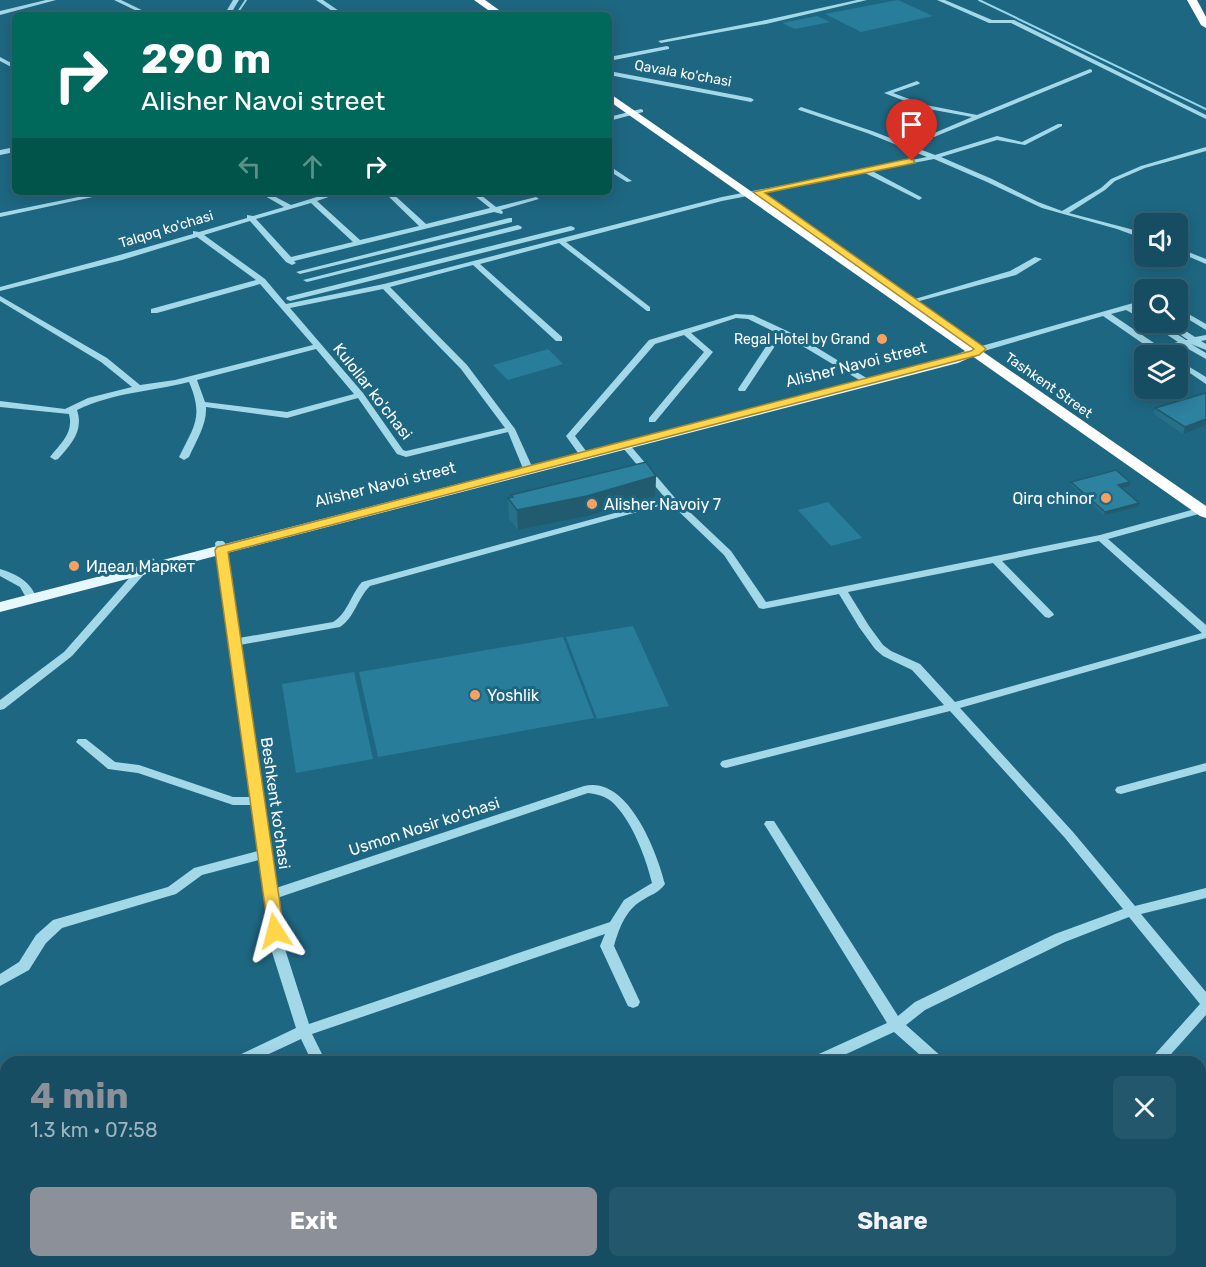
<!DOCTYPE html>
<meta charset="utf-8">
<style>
:root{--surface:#164d62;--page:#23576b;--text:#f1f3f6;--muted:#9eb4be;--line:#356477;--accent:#8c9099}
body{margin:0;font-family:Rubik,sans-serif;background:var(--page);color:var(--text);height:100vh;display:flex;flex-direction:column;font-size:22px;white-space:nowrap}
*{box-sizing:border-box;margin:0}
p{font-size:20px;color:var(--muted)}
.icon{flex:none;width:33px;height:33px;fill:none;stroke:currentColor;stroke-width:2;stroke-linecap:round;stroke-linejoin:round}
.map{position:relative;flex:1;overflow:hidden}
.panel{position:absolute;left:0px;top:1056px;width:1206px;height:212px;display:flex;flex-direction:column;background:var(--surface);border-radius:18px 18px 0 0;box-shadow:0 3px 15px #0003,0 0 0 2px var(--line)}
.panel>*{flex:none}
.banner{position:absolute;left:12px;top:12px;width:600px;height:183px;border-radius:9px;box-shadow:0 3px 15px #0003,0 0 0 2px var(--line);background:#00695c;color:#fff;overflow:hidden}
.tools{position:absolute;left:1134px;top:213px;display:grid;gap:12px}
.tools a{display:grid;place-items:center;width:54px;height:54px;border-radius:9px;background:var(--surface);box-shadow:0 3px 15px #0003,0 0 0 2px var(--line);font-size:30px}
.pin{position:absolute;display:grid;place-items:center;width:51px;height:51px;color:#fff;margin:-62px -26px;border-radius:50% 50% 50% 0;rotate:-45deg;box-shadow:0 0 6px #0007}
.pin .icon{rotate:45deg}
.me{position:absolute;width:66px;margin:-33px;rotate:351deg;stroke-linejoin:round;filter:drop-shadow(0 0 4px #0008)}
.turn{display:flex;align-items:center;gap:21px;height:126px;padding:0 30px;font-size:27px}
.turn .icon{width:78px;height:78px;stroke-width:2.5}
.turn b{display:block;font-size:42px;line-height:51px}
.lanes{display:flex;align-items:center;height:57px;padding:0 30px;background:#0003;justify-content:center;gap:30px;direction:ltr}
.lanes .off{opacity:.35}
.round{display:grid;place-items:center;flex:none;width:63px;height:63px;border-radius:9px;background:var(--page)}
.head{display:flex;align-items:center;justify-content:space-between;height:102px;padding:0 30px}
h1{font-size:36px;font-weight:700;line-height:45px;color:var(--accent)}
.primary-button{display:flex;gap:12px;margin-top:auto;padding:12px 30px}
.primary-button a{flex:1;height:69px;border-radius:9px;background:var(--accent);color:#fff;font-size:24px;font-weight:700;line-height:69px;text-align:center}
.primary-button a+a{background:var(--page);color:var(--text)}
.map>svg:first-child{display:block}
.green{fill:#277d9a}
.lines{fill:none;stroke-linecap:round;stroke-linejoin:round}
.stream{stroke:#97d7eb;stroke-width:2}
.minor{fill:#a3d8e9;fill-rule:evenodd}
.major{fill:#e6f7fe;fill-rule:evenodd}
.highway{fill:#fff;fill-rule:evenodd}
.wall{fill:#277089}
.shaded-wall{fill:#205b6f}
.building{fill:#2d829f;stroke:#205b6f;stroke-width:1.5}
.route{fill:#ffd54a;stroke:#a68a30;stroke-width:1.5}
.poi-dot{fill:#f8a062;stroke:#1e6782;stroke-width:2}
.labels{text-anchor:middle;stroke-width:6;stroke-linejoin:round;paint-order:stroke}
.far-street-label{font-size:14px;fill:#fff;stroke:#1e6782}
.far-poi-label{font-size:14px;fill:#fff;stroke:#1e6782;text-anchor:end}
.street-label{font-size:16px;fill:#fff;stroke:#1e6782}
.poi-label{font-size:16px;fill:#fff;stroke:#1e6782;text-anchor:start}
</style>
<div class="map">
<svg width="1206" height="1267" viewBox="0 0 1206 1267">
<rect width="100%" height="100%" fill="#1e6782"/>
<path class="green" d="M898,0L933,16L861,32L825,14Z
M817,16L830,22L795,29L782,23Z
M548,349L563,364L508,380L493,365Z
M828,502L862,538L831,546L798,510Z
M633,626L669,706L597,719L566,637Z
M563,637L594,718L378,757L359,672Z
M354,672L373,759L296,773L282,684Z"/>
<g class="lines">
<path class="stream" d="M979,0L1206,109
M236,15L246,0
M0,151L15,148"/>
<path class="minor" d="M46,0H56L0,15V11Z
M114,0H121L152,15H145Z
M233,0H239L230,15H224Z
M316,0H323L345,15H338Z
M857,0H867L766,24L661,43L658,41L766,20Z
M937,0H945L992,20H1014L1206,115V119L1011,23H989Z
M490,12L492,15H482L483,14Z
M667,46L669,47V49L609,61V57Z
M0,57L15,65V69L0,61Z
M1090,69L1092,70V72L934,137L931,135L932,134L972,117L923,108L884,93L917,81L920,83L919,84L893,93L926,105L977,115Z
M609,71L751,98L754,100L751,102L609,75Z
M801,107L872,131L935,155L997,136L1022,142L1058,124H1062V126L1025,145L997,140L941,157L992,179L1038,202L1062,211L1101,188L1111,179L1141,166L1206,147V151L1145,168L1115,181L1105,190L1069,213L1134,230L1144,235V239L1117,229L1042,208L987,182L934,159L872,171L921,197L922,198L919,200L865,173L722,201L566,242L650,307V311H647L559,243L480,264L562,337V341H556L473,265L390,287L467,365L515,429L534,471L529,474L524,471L508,432L406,457L397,454L358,398L287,418L206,407C207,425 196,441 189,457L184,460L179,457C194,426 204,417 189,382C150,392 115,392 77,410C84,431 71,444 58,459L55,460L50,457C61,443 74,433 69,414L0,407V401L65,409L88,398L132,387L101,362L0,301V296L107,358L140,385L175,380L313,345L260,284L157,313H151V309L256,280L197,237L122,260L0,291V287L116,256L193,234V231L199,232L247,218V215L253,216L284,207L258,192H266L291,205L333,192H343L317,201L360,240L419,226L384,192H391L426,224L490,208L470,192H477L496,207L536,197L539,199L501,210L503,212L502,214L494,212L294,261L296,263L292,265L286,262L250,221L204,235L265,279L286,304L384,284L722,197L927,157L867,133L799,110L798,109ZM311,203L353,242L291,257L256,219ZM383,289L461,369L505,428L406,451L403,450L363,393L290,308ZM316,349L354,394L287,412L205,402L197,380Z
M641,109L643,110V112L609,121V117Z
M15,148V152L0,155V151Z
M609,166L611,167L632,181L627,182L609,171Z
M103,192H116L0,217V213Z
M509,218H512V222L300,274L296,272Z
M518,225L522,227L521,229L307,282L303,280Z
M571,226L575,228L574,230L290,301L286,299L287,297Z
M1178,248L1206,259V264L1178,252Z
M1035,257L1042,259L1016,275L912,303L908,301L1010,271Z
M1144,300V304L1133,308L1144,315V320L1126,310L1111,314L1160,347L1178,342L1148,322H1158L1186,340H1188L1162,322H1172L1195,337L1206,335V340L1201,341L1206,344V350L1191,344L1206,353V359L1183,346L1165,351L1171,356H1161L1103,316L984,351H978L977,349L978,347Z
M1178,308L1206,324V330L1178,313Z
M736,314L753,315L798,336L873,382L872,384H866L794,341L775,346L745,391H739L738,389L769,342L787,338L748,319L736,318L691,333L713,352L655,422H649V418L704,352L684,335L655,344L575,436L586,451L584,453H578L566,436L649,340Z
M1178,360L1206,377V384L1178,365Z
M626,443L629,444L675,498L731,551L766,602L1100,535L1206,506V512L1108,539L1206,625V638L960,708L1073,832L1135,906L1206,888V898L1141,914L1206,992V1015L1164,1062H1148L1200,1004L1129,917L1065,942L925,1010L906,1025L943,1058L945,1062H928L894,1032L829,1062H808L810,1058L887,1023L766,827L764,824L766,821H774L898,1016L915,1002L1055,934L1123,909L1065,838L950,711L726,768L722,767L720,764L722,761L726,760L944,705L912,670L883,656L875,649L859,627L839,594L763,609L759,608L724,555L670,503L370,586C357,599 355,617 340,627L240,645L276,888L584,786C628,775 657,852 665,884C659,893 650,895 641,901C625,911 619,929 614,946L640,1002L638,1006L633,1008L628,1006L626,1002L600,946L605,934L312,1034L326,1062H312L301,1039L252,1062H231L233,1058L296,1028L271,949L259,860L202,875L176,894L62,928L46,943L29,970L0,986V974L19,962L36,935L53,920L168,887L194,868L258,851L252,805H233L138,773L108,769L76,742L78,739H86L115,762L139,765L233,797H250L215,543L217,541H223L225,543L239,638L333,622C348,613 351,594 362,582L666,499L623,448L622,446L623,444ZM1099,541L1202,633L955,702L920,664L891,651L883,645L869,626L848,592L993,563L1045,617L1049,618L1054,615L1053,613L1002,561ZM588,793C597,794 604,796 611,801C631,818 646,858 652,883L624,900L610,922L309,1024L285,949L277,898Z
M150,558L154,559L155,561L154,563L72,656L4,709L0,710V700L64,652L146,559Z
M0,569C17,574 31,582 37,599L36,601H28L20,587L0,576Z
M1206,763V771L1121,794L1117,793L1115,790L1117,787L1121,786Z
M6,1163V1177L0,1179V1165Z
M318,1262H338L336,1267H315Z
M467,1262H486L489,1267H469Z
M714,1262H734L737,1267H716Z
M769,1262H787L785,1267H766Z
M974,1262H992L990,1267H971Z"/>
<path class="major" d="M981,345L987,349L985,351L958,363L0,612V602L950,357Z"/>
<path class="highway" d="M474,0H485L506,15H495Z
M1187,0H1197L1206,17V28L1201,25Z
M609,93L1206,506V518L1200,516L609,101Z"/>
</g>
<path class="wall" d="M1206,393V425L1183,434L1154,414L1155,408Z
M656,476L655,496L587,516L518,530L509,519L508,498L511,497V495Z
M1071,482L1130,486L1121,488L1138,507L1104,515L1071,485Z"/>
<path class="shaded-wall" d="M1206,419V425L1183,434L1185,427Z
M656,476L655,496L587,516L518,530L517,510Z
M1130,482V486L1117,489L1118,485Z
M1139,503L1138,507L1104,515L1105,512Z"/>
<path class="building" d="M1206,393V419L1185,427L1155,408Z
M646,462L656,476L587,496L517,510L508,498L513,497L511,495Z
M1116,470L1130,482L1118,485L1139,503L1105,512L1071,482Z"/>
<path class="route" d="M912,158L915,163L765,193L984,347L986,349L979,355L228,552L284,931L281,935H269L215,550L217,547L971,351L974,349L753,192Z"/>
<g class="poi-dot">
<circle cx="882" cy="339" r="6"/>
<circle cx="1106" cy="498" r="6"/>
<circle cx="592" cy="504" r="6"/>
<circle cx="74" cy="566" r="6"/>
<circle cx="475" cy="695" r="6"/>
</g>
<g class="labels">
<g class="far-street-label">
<text transform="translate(683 73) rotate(10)" y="5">Qavala ko'chasi</text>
<text transform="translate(166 229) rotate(-17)" y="5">Talqoq ko'chasi</text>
<text transform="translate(1049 385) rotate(35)" y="5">Tashkent Street</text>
</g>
<g class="far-poi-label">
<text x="870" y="344">Regal Hotel by Grand</text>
</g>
<g class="street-label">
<text transform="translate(856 364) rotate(-14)" y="6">Alisher Navoi street</text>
<text transform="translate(373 391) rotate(52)" y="6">Kulollar ko'chasi</text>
<text transform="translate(385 484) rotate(-14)" y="6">Alisher Navoi street</text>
<text transform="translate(276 803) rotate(82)" y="6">Beshkent ko'chasi</text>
<text transform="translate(424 826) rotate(-18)" y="6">Usmon Nosir ko'chasi</text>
</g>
<g class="poi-label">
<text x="1094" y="504" text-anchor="end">Qirq chinor</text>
<text x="604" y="510">Alisher Navoiy 7</text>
<text x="86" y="572">Идеал Маркет</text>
<text x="487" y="701">Yoshlik</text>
</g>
</g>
</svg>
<div class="tools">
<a><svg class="icon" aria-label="sound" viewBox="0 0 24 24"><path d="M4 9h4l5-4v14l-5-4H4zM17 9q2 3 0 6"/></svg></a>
<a><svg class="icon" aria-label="search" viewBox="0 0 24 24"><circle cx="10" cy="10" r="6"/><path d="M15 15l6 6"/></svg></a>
<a><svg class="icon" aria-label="layers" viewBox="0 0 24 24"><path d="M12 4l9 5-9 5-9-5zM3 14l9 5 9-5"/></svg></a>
</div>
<div class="pin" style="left:912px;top:161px;background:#d93025"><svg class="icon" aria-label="arrive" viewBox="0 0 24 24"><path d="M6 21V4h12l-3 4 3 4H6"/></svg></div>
<svg class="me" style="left:275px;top:931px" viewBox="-20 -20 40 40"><path d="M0-17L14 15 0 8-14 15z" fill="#ffd54a" stroke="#fff" stroke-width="4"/></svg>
<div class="banner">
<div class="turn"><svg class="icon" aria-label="right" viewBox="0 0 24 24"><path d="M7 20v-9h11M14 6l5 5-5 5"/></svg><div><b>290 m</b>Alisher Navoi street</div></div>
<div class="lanes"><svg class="icon off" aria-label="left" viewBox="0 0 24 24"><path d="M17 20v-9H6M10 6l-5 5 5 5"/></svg><svg class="icon off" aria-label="ahead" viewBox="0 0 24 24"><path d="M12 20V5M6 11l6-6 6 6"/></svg><svg class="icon" aria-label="right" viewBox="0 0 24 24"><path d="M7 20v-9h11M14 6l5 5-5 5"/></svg></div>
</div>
<section class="panel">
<div class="head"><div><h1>4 min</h1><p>1.3 km · 07:58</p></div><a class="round"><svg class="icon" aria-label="close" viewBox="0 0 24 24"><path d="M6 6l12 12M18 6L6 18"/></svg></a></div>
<div class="primary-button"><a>Exit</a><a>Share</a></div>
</section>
</div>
